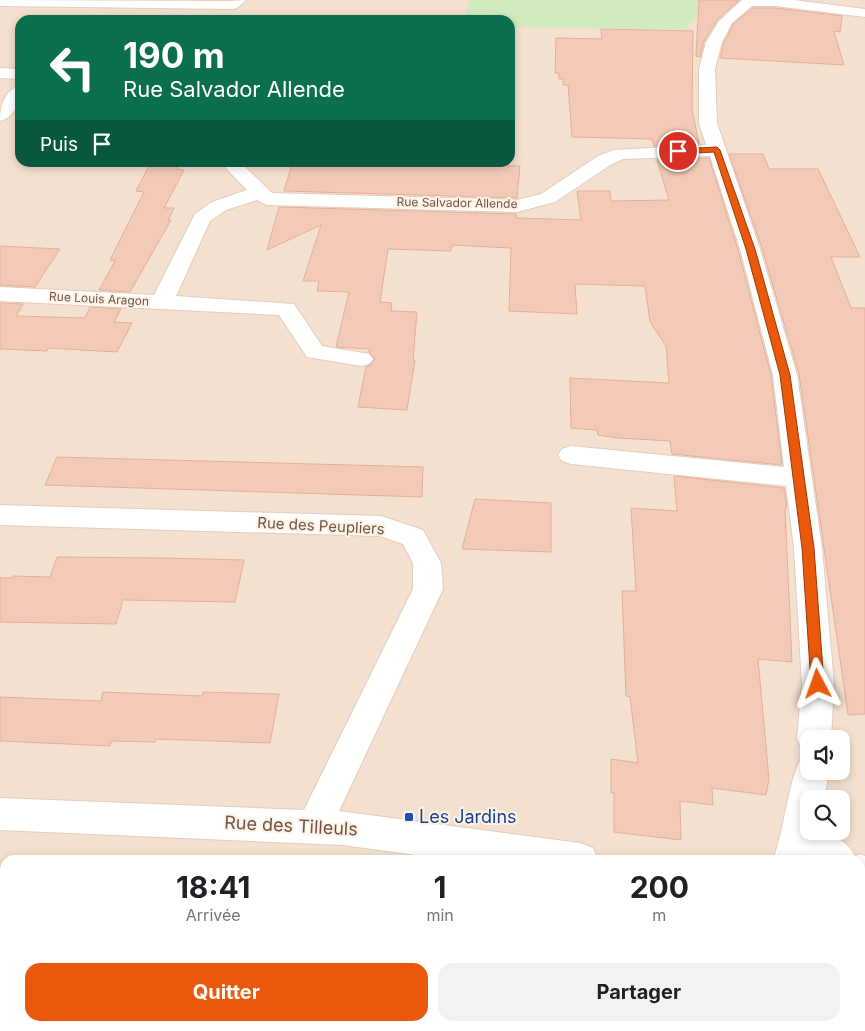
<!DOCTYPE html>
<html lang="fr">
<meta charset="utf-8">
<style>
:root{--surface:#fff;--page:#f2f2f2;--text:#202124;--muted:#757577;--accent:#ea580c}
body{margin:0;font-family:Inter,sans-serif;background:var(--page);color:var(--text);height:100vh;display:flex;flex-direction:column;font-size:19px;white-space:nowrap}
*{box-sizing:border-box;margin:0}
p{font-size:16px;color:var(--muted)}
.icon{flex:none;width:28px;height:28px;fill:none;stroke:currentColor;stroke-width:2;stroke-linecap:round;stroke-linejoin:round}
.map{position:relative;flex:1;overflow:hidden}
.panel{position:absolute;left:0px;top:855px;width:865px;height:176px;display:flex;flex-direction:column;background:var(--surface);border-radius:15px 15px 0 0;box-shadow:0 2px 8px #0003}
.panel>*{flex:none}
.hud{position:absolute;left:15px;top:15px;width:500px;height:152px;border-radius:15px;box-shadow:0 2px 8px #0003;background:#0b6e4f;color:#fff;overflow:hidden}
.tools{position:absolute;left:800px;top:730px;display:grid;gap:10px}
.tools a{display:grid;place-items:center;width:50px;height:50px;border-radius:10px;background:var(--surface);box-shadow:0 2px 8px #0003;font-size:25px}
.pin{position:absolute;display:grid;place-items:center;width:42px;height:42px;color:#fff;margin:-21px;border:2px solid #fff;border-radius:50%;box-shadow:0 1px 5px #0007}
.me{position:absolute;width:55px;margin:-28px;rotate:356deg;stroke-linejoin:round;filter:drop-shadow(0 0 4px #0008)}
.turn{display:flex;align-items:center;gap:18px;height:105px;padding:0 25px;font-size:22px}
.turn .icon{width:65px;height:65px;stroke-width:2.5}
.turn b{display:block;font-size:35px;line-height:42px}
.then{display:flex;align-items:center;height:48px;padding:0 25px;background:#0003;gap:10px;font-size:19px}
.eta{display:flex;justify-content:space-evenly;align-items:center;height:85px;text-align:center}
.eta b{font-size:30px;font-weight:700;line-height:35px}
.cta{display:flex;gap:10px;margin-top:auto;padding:10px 25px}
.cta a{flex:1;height:58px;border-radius:15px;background:var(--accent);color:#fff;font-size:20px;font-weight:700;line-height:58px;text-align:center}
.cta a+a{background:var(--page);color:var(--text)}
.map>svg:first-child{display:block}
.residential{fill:#f4e0ce;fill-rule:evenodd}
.green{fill:#d3eabe}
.building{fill:#f3cab7;stroke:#e5af97}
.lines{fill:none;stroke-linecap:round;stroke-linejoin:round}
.minor-casing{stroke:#e3ccbf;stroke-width:2}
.minor{fill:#fff;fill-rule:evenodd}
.route{fill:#ea580c;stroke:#983908}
.transit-dot{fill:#1a4fb4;stroke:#fff3e6;stroke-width:2}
.labels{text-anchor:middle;stroke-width:4;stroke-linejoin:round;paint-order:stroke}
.far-street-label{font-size:12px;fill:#735347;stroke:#fff3e6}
.street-label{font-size:15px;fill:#735347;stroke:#fff3e6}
.near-transit-label{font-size:18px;fill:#164399;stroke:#fff3e6;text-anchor:start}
.near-street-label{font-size:18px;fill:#735347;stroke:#fff3e6}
</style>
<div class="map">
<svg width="865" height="1031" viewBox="0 0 865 1031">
<rect width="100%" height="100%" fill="#fdefe0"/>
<path class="residential" d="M0,0H865V1031H0ZM20,20H510V162H20ZM809,739H841V771H809ZM809,799H841V831H809ZM5,860H860V1026H5Z"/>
<path class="green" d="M469,0H708L685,30L510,27V20H465Z"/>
<path class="building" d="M699,0H739L717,20L704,41L700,57L696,56Z
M753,8H775L842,16L840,32L834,31L844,65L720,58L724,43L733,24Z
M601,29L693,31L692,109L699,144L654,146L652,139L572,137L568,85H563V79H559V73H555L556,38L602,39Z
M729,154H763L769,169H818L860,257H831L851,308H865V714L848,715L799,374L762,248Z
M709,158L738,250L771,375L782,465L672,454L670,441L619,438L598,435L597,430L571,428L570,378L669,383L666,346L650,322L645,286L575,284L577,314L509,311L511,248L452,245L451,251L388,249L380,302L392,303L391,311L417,312L413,360H415L407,410L358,407L366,367L370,365L375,359L369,352L370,349L336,347L349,292L317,291L319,281H303L321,225L267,250L279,207L516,214V218L581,220L577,191H610L611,201L669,200L657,160Z
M151,162H179L176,169L184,170L164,208H174L168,220H171L130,292L99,290L115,261L110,260L144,192L136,191Z
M306,162H412V165L520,166L517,198L284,191L292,164Z
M0,246L60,249L35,287L0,285Z
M0,303L23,304L16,316L85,318L90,307L121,309L114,322L132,323L117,352L48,348L47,351L0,349Z
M57,457L423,467L422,497L45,485Z
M674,476L784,488L787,507L785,508L792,662L758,659L769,779L766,795L712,788L713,805L680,801L681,840L614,832V793H611V759L638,763L630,697L626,696L622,591H636L631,508L677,511Z
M475,499L551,503V552L462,549Z
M57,557L164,558L244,560L235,602L123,600L116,624L0,622V578H12L13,576L50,577Z
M103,692L202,696L203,692L279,694L270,743L156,739L155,742L111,741L110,746L0,741V697L101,701Z"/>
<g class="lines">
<g class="minor-casing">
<path id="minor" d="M0,0L229,1L246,0L237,8L232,9L0,6Z
M742,0H794L865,9V17L775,6H752L732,23L722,42L715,69L717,123L760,249L797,375L822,548L834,684L831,739H809V752L802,749L797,739L802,684L794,548L786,486L571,464L562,461L558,455L562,449L571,446L784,467L773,375L740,249L710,156L623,159L612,164L555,202L517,212L267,205L257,200L226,210L210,221L176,296L294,304L322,346L369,354L373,359L369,364L361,366L307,357L279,315L0,301V287L154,295L195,214L212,202L247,190L220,162H240L272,193L517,200L541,194L598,156L614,150L706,145L699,123V69L706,42L719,21Z
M0,68L20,69V79L0,78Z
M20,86C20,100 16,117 0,121C0,107 4,90 20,86Z
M0,505L381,516L423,530L441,563L443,589L339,811L580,843L593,848L598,860H453L342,845L0,830V798L304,810L413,589V563L403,544L380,536L0,525Z
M809,757V771H829L824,799H809V831C826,831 848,840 855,856L860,854L865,856V893L860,891V860H773C785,828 786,791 800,760Z
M739,1026H779L778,1031H738Z"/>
</g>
<use href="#minor" class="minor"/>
</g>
<path class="route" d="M717,147L720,150L755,249L790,375L814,548L824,684L822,687L818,689L813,687L811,684L802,548L780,375L746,249L714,152L678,154L674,151L678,149Z"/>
<rect class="transit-dot" x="404" y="812" width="10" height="10" rx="2.5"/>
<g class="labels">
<g class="far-street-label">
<text transform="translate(457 203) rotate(1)" y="4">Rue Salvador Allende</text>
<text transform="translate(99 299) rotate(3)" y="4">Rue Louis Aragon</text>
</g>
<g class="street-label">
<text transform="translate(321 526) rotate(3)" y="5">Rue des Peupliers</text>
</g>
<g class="near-transit-label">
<text x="419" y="823">Les Jardins</text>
</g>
<g class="near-street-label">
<text transform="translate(291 826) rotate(3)" y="6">Rue des Tilleuls</text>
</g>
</g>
</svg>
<div class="tools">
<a><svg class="icon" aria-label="sound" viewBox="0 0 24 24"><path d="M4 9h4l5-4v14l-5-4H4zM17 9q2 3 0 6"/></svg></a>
<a><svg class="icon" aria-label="search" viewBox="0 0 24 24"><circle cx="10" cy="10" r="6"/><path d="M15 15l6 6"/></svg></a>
</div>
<div class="pin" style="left:678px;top:151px;background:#d93025"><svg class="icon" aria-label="arrive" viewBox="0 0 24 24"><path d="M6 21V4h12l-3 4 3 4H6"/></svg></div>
<svg class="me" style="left:818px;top:684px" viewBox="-20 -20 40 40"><path d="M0-17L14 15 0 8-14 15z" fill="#ea580c" stroke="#fff" stroke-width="4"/></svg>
<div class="hud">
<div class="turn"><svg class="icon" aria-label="left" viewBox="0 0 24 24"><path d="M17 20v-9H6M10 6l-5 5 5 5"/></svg><div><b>190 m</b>Rue Salvador Allende</div></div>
<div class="then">Puis<svg class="icon" aria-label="arrive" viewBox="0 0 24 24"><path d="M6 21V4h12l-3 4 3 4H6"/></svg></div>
</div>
<section class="panel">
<div class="eta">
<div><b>18:41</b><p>Arrivée</p></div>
<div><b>1</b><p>min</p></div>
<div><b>200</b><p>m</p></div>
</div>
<div class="cta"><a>Quitter</a><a>Partager</a></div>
</section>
</div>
